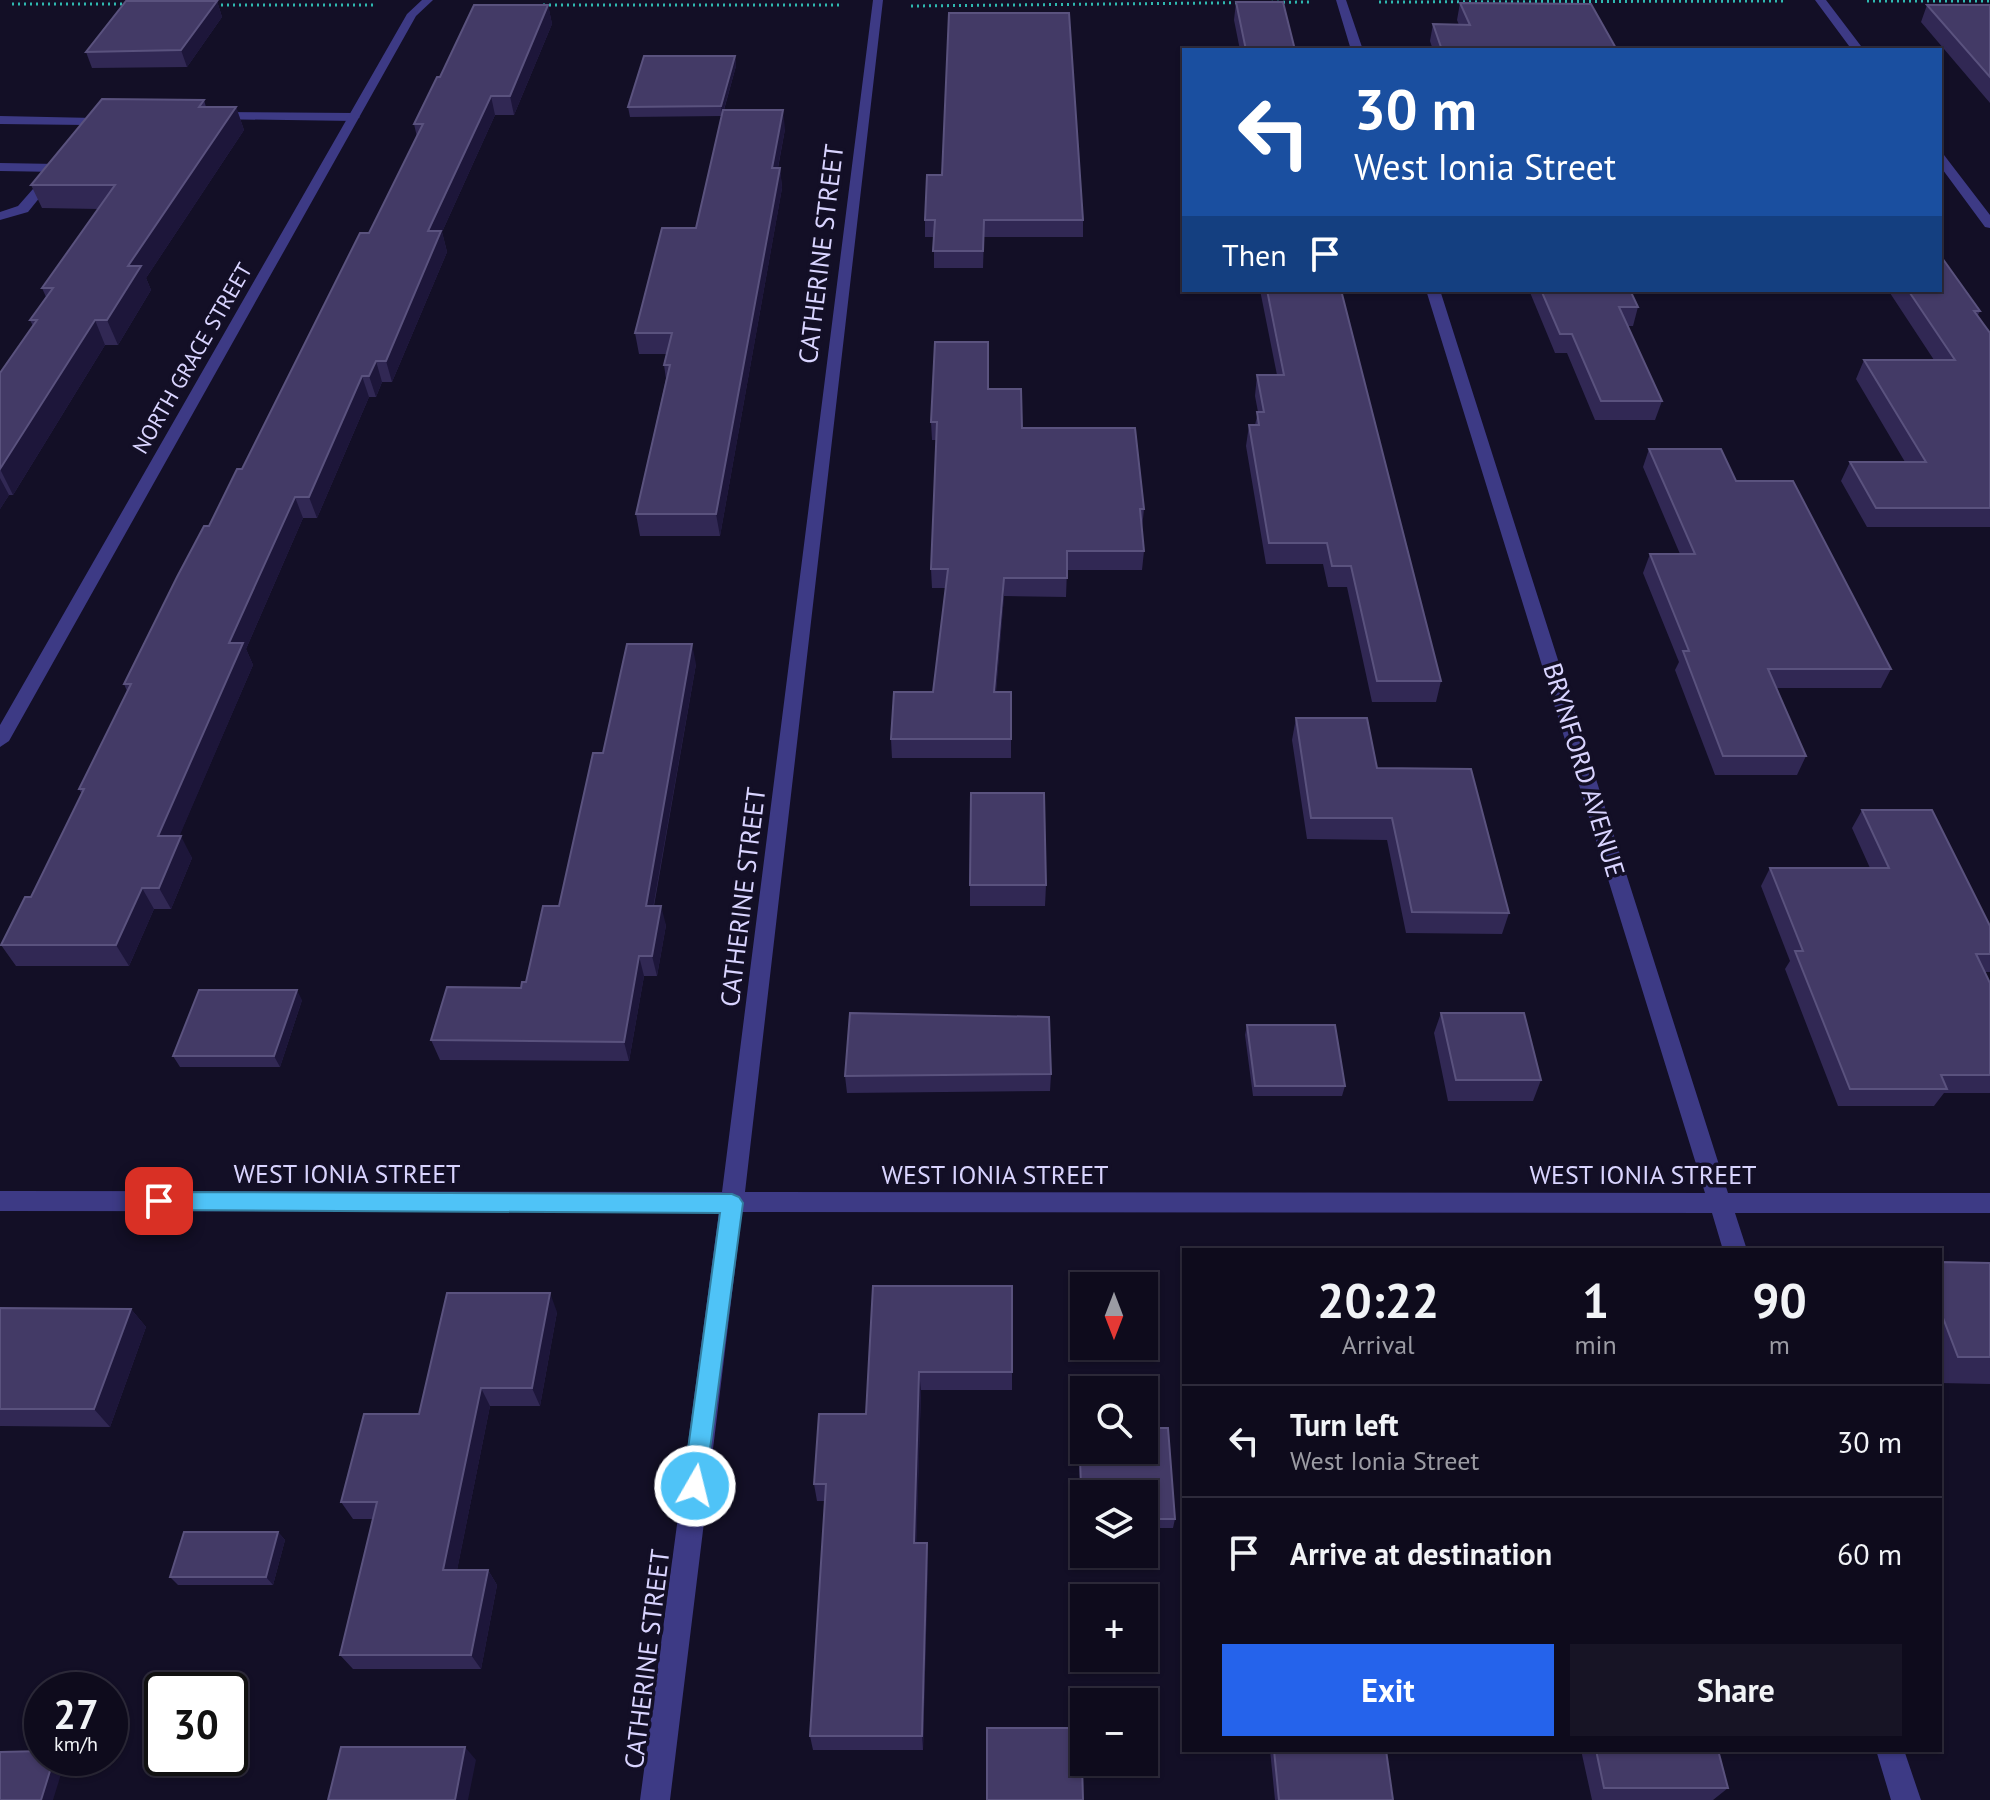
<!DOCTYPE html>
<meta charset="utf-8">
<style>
:root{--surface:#0e0b1c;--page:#171425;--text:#f1f3f6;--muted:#9b9ba3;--line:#2e2b3b;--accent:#2563eb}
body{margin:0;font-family:"PT Sans",sans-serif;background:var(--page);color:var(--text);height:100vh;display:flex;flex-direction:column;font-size:30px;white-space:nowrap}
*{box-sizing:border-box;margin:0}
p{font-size:26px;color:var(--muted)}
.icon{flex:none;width:44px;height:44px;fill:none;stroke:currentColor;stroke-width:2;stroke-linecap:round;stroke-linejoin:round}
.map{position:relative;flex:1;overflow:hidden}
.panel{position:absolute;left:1182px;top:1248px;width:760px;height:504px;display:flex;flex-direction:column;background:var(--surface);border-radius:0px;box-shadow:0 2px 6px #0004,0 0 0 2px var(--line)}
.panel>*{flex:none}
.hud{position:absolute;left:1182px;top:48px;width:760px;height:244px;border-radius:0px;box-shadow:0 2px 6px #0004,0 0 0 2px var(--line);background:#1a4fa0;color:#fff;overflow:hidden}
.needle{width:52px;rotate:180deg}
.fabs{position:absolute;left:1070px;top:1272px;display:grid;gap:16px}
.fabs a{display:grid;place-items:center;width:88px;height:88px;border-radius:0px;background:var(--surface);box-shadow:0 2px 6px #0004,0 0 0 2px var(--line);font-size:40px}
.speed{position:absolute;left:24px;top:1672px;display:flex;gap:16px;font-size:40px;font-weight:700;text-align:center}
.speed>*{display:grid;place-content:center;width:104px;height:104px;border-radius:50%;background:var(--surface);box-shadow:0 2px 6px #0004,0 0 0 2px var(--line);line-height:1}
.speed small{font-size:20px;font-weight:400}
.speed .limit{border:4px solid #111;border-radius:12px;background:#fff;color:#111}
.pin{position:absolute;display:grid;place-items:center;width:68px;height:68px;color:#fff;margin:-34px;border-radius:16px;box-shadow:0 4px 12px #0006}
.me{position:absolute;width:88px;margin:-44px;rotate:8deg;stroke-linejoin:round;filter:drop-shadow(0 0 6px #0008)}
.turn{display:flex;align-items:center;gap:28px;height:168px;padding:0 40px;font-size:36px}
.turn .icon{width:104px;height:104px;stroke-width:2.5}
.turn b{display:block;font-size:56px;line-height:68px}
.then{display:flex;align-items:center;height:76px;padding:0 40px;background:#0003;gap:16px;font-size:30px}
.eta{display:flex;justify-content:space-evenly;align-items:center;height:136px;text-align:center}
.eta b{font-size:48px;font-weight:700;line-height:56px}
.primary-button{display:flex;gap:16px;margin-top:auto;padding:16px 40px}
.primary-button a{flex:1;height:92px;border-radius:0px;background:var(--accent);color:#fff;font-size:32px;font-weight:700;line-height:92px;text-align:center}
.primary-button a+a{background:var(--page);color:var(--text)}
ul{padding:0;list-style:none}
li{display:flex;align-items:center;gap:24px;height:112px;padding:0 40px;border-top:2px solid var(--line)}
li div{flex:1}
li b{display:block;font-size:30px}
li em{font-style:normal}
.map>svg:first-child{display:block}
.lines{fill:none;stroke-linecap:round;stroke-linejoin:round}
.path{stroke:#2fb8b0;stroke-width:3;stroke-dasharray:2 4;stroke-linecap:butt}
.service{fill:#3d3a85;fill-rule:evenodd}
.minor{fill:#3d3a85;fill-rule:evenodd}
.wall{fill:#312854}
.shaded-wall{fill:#1d163a}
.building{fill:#433a66;stroke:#5a527e;stroke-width:2}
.route{fill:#4fc3f7;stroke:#337fa1;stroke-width:2}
.labels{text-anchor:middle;stroke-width:7;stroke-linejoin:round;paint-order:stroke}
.far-street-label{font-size:22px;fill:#d9d4ff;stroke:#130f26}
.street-label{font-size:26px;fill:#d9d4ff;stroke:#130f26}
</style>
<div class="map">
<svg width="1990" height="1800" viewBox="0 0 1990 1800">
<rect width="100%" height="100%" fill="#130f26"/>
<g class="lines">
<path class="path" d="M1867,1H1990
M1379,2L1785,1
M12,4H129
M215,5H377
M543,5H841
M911,6L1309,2"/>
<path class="service" d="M214,112L354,113L360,117L354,121L210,119V113Z
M0,116L95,118L101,122L87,136L81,132L86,125L0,124Z
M0,163L58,164L64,168L58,172L0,171Z
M47,173L57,176L28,212L0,220V212L18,206Z"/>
<path class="minor" d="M422,0H433L416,16L9,741L0,747V725L407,14Z
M873,0H883L745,1192L1705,1193L1426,290H1440L1728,1193H1990V1213H1735L1747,1250H1723L1712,1213L742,1212L670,1800H640L719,1212L0,1211V1191L722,1192Z
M1336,0H1346L1363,50H1351Z
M1815,0H1826L1864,50H1852Z
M1940,154L1944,155L1990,215V228L1985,227L1940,166Z
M1876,1750H1904L1921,1800H1891Z"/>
</g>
<path class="wall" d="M217,1L222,17L187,67L92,68L86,52Z
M1236,2L1295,50H1240L1234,20Z
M1460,3L1617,50H1433L1430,41L1433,24L1459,25L1457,20Z
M548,5L552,24L514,115H495L442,232L447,252L392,382H382L376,397H369L317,518H303L246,649L253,665L179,836L192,858L171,909H154L129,966H16L1,945L31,897L82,794L79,789L127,691L124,684L209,526L242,469L369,233L417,137L414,124L440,77Z
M1927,5H1990V103L1921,22Z
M735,56L736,66L724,110L785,129L778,168H780L782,188L720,536H640L636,514L666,379L664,365L667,354H639L635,333L696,228L722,116L630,117L628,107Z
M204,100L206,107H236L244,130L146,278L151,290L118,345H105L13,495H9L0,509V373L33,326L30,320L46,297L42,288L98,209L42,208L31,185Z
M925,220H1083V237H984L983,268H934V237H925Z
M1260,290H1341L1441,681L1436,702H1372L1347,587H1328L1323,564H1266L1246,446L1249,425H1255L1258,412L1255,396L1257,375H1277Z
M1529,290H1630L1638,307L1633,326H1627L1662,401L1655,420H1595L1567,353H1555Z
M1888,290H1940L1980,311L1978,315L1990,333V527H1867L1841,481L1850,462H1905L1856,379L1864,360H1934Z
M988,389L1022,428L1144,509L1142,528L1144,551L1142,570H1067L1066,597L1004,596L996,692H1011V758H892L891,739L933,692L946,588H932L931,569L936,440H932L931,422Z
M1649,449L1736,481L1891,669L1881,688H1776L1806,756L1797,775H1715L1675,670L1679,662L1643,573L1650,554H1680L1643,467Z
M696,664L654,906L666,925L657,976H644L629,1061L440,1060L431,1040L521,988L526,982L559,906L603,753Z
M1296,718L1377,768L1509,913L1502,934L1406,933L1387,840L1307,839L1292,740Z
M1862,810L1990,926V972H1985L1990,983V1093H1944L1934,1106H1838L1785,969L1790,961L1761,886L1770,868H1870L1852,828Z
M970,885H1046L1045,906H970Z
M302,1000L280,1067H180L173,1056Z
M1441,1013L1541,1080L1533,1101H1448L1434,1033Z
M1247,1025L1345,1086L1342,1096H1253L1245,1035Z
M1051,1074L1050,1091L847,1093L845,1076Z
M1940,1262L1990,1263V1384L1940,1383Z
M1012,1286V1390H921L916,1543H927L928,1559L923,1750H813L810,1736L825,1501H817L814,1484L866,1414Z
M0,1308L131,1309L146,1327L110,1427L0,1426Z
M557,1312L540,1406H490L457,1570H488L497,1585L481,1669H353L340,1655L373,1519H353L341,1502L419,1414Z
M1079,1428L1175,1519L1173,1528H1144V1494H1084V1528H1081Z
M278,1532L285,1540L273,1585H178L170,1577Z
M1270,1750H1386L1393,1800H1275Z
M1581,1750H1718L1728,1788L1713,1800H1592Z"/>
<path class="shaded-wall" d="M217,1L222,17L187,67L181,50Z
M548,5L552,24L514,115L510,96Z
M735,56L736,66L722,116L721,106Z
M491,96L495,115L442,232L447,252L392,382L386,361L428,231Z
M236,107L244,130L146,278L151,290L118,345L107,320L128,266Z
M783,110L785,129L774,188L772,168Z
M780,168L782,188L720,536L716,514Z
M95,320L105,345L13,495L0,469Z
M376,361L382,382L376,397L369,376Z
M362,376L369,397L317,518L309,497Z
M0,478L9,495L0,509Z
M295,497L303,518L246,649L253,665L170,858L158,836L229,643Z
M1004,578V596L994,711V692Z
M692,644L696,664L650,925L646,906Z
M181,836L192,858L171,909L159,888Z
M142,888L154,909L129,966L116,945Z
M661,906L666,925L657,976L652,956Z
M639,956L644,976L629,1061L624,1042Z
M297,990L302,1000L280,1067L274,1056Z
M550,1293L557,1312L540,1406L532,1388Z
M131,1309L146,1327L110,1427L94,1409Z
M919,1372L921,1390L916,1559L914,1543Z
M481,1388L490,1406L454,1585L443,1570Z
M278,1532L285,1540L273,1585L266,1577Z
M927,1543L928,1559L923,1750L922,1736Z
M488,1570L497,1585L481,1669L471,1655Z
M465,1747L476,1760L468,1800H455Z
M54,1758H66L53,1800H41Z"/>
<path class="building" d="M126,1H217L181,50L86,52Z
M1236,2H1283L1295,50H1246Z
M1460,3L1591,4L1617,50H1442L1433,24L1470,25Z
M474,5H548L510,96H491L428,231H441L386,361H376L369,376H362L309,497H295L229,643H243L158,836H181L159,888H142L116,945H1L25,897H31L84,789H79L131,684H124L177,577L204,526H209L237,469H242L360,233H369L423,124H414L437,77H440Z
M1927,5H1990V77Z
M949,13H1069L1083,220H984L983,251H933L935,220H925L927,175H942Z
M644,56H735L721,106L628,107Z
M102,99L204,100L199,107H236L128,266H141L107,320H95L0,469V373L37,320H30L53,288H42L115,185H31Z
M723,110H783L772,168H780L716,514H636L670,365H664L672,333H635L662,228H696Z
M1940,255L1980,311H1974L1990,333V508H1876L1850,462H1926L1864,360H1955L1908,290H1940Z
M1267,290H1341L1441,681H1377L1351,566H1332L1327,543H1269L1249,425H1259L1257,412H1264L1257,375H1284Z
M1541,290H1630L1638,307H1619L1662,401H1601L1572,334H1560Z
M935,342H988V389H1021L1022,428H1135L1144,509H1140L1144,551H1067V578H1004L994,692H1011V739H891L894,692H933L948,569H931L937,422H931Z
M1649,449H1721L1736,481H1793L1891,669H1768L1806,756H1723L1683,651H1689L1650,554H1695Z
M627,644H692L646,906H661L652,956H639L624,1042L431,1040L447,987L521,988L522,982H526L543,906H559L593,753H603Z
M1296,718H1367L1377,768L1471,769L1509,913L1412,912L1392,818H1311Z
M971,793H1044L1046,885H970Z
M1862,810H1932L1990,926V954H1976L1990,983V1075H1941L1947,1089H1850L1795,951H1803L1770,868H1889Z
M199,990H297L274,1056H173Z
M850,1013L1049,1017L1051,1074L845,1076Z
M1441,1013H1524L1541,1080H1456Z
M1247,1025H1335L1345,1086H1255Z
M1940,1262L1990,1263V1357H1958L1940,1310Z
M873,1286H1012V1372H919L914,1543H927L922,1736H810L826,1484H814L819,1414H866Z
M447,1293H550L532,1388H481L443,1570H488L471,1655H340L377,1502H341L364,1414H419Z
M0,1308L131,1309L94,1409H0Z
M1079,1428H1084V1450H1144V1428H1168L1175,1519H1144V1494H1084V1519H1082Z
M184,1532H278L266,1577H170Z
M987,1728H1081L1083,1800H987Z
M341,1747H465L455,1800H328Z
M1274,1750H1386L1393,1800H1279Z
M1596,1750H1718L1728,1788H1604Z
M42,1751V1758H54L41,1800H0V1752Z"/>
<path class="route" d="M159,1192L732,1194L739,1197L743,1203L704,1494L695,1498L687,1494L683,1486L720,1213L159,1210L152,1208L149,1201L152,1195Z"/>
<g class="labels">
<g class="far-street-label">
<text transform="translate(192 358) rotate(-60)" y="8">NORTH GRACE STREET</text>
</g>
<g class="street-label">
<text transform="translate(821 254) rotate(-83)" y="9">CATHERINE STREET</text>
<text transform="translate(1584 770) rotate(73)" y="9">BRYNFORD AVENUE</text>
<text transform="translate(743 897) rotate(-83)" y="9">CATHERINE STREET</text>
<text x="347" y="1183">WEST IONIA STREET</text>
<text x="995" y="1184">WEST IONIA STREET</text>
<text x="1643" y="1184">WEST IONIA STREET</text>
<text transform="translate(647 1659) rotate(-83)" y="9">CATHERINE STREET</text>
</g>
</g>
</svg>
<div class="fabs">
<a><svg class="needle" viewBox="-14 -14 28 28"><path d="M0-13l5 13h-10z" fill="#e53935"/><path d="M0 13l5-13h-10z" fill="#9b9ba3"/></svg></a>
<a><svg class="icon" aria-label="search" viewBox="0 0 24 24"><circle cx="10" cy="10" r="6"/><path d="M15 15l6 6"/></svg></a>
<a><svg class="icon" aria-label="layers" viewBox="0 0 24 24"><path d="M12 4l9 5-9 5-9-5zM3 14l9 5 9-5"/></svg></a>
<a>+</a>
<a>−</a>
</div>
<div class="speed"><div>27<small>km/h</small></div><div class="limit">30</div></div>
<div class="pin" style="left:159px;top:1201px;background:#d93025"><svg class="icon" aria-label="arrive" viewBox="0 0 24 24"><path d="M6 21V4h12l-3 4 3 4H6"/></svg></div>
<svg class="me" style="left:695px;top:1486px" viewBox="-20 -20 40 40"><circle r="17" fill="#4fc3f7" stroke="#fff" stroke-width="3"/><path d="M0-11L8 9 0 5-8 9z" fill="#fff"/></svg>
<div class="hud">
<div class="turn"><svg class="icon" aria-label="left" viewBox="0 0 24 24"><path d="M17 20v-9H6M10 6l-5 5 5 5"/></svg><div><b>30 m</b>West Ionia Street</div></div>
<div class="then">Then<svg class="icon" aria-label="arrive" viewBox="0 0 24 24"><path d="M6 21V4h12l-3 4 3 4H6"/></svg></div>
</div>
<section class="panel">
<div class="eta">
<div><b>20:22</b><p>Arrival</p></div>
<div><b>1</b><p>min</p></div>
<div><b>90</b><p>m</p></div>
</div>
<ul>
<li><svg class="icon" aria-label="left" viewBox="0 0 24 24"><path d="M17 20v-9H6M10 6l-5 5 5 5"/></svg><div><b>Turn left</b><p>West Ionia Street</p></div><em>30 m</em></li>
<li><svg class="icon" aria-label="arrive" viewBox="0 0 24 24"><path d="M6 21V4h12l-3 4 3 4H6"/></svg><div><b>Arrive at destination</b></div><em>60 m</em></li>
</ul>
<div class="primary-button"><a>Exit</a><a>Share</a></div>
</section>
</div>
